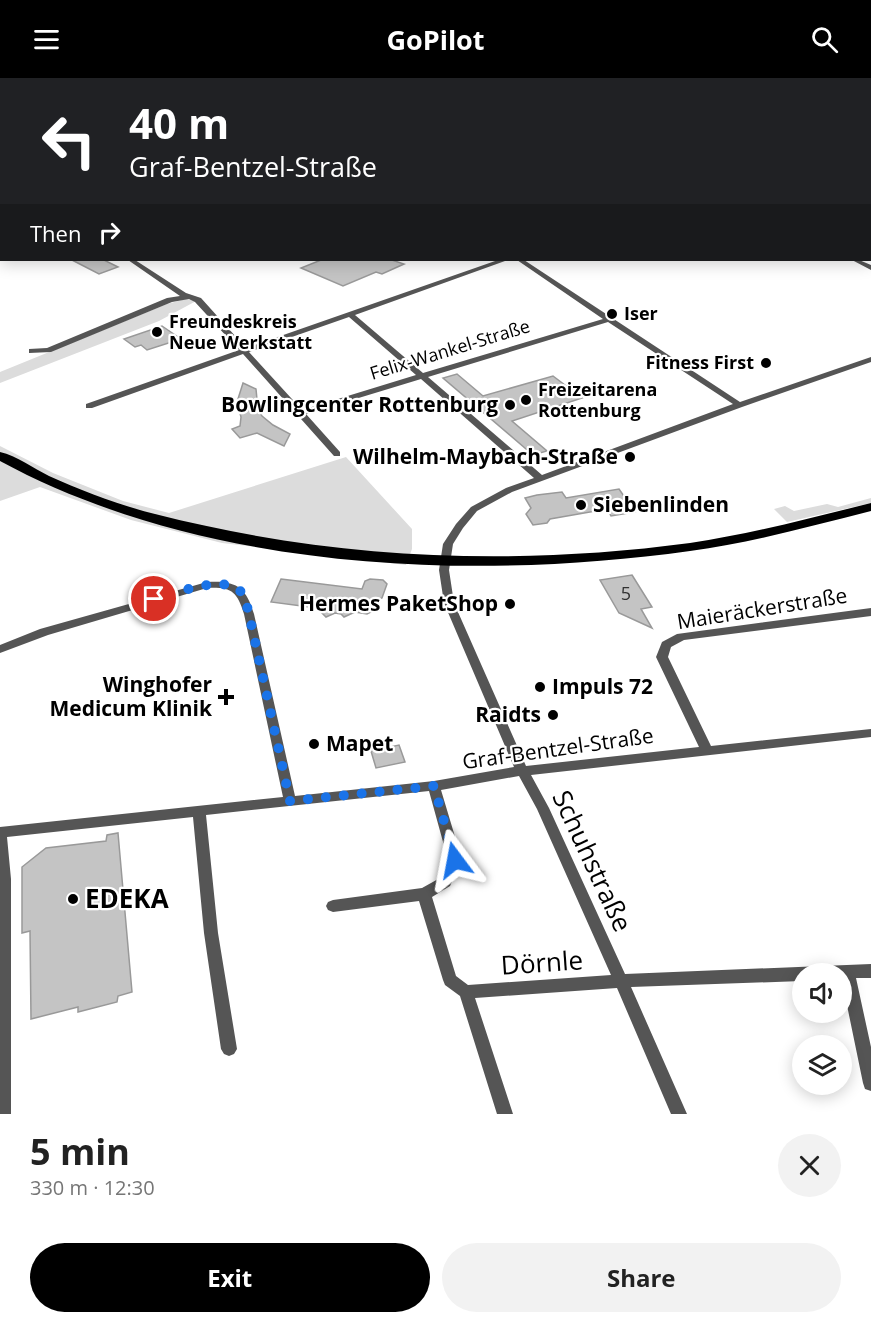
<!DOCTYPE html>
<meta charset="utf-8">
<style>
:root{--surface:#fff;--page:#f2f2f2;--text:#222;--muted:#767676;--accent:#000}
body{margin:0;font-family:"Open Sans",sans-serif;background:var(--page);color:var(--text);height:100vh;display:flex;flex-direction:column;font-size:22px;white-space:nowrap}
*{box-sizing:border-box;margin:0}
p{font-size:20px;color:var(--muted)}
.icon{flex:none;width:33px;height:33px;fill:none;stroke:currentColor;stroke-width:2;stroke-linecap:round;stroke-linejoin:round}
.map{position:relative;height:1036px;overflow:hidden}
.details{display:flex;flex-direction:column;background:var(--surface);flex:1}
.details>*{flex:none}
.hud{position:absolute;left:0px;top:0px;width:872px;height:183px;box-shadow:0 3px 15px #0003;background:#202124;color:#fff;overflow:hidden}
.controls{position:absolute;left:792px;top:885px;display:grid;gap:12px}
.controls a{display:grid;place-items:center;width:60px;height:60px;border-radius:50%;background:var(--surface);box-shadow:0 3px 15px #0003;font-size:30px}
.pin{position:absolute;display:grid;place-items:center;width:51px;height:51px;color:#fff;margin:-26px;border:3px solid #fff;border-radius:50%;box-shadow:0 2px 6px #0007}
.me{position:absolute;width:66px;margin:-33px;rotate:347deg;stroke-linejoin:round;filter:drop-shadow(0 0 4px #0008)}
.turn{display:flex;align-items:center;gap:21px;height:126px;padding:0 30px;font-size:27px}
.turn .icon{width:78px;height:78px;stroke-width:2.5}
.turn b{display:block;font-size:42px;line-height:51px}
.then{display:flex;align-items:center;height:57px;padding:0 30px;background:#0003;gap:12px;font-size:22px}
.round{display:grid;place-items:center;flex:none;width:63px;height:63px;border-radius:32px;background:var(--page)}
.headline{display:flex;align-items:center;justify-content:space-between;height:102px;padding:0 30px}
h1{font-size:36px;font-weight:700;line-height:45px}
.button{display:flex;gap:12px;margin-top:auto;padding:12px 30px}
.button a{flex:1;height:69px;border-radius:36px;background:var(--accent);color:#fff;font-size:24px;font-weight:700;line-height:69px;text-align:center}
.button a+a{background:var(--page);color:var(--text)}
header{display:flex;justify-content:space-between;align-items:center;height:78px;padding:0 30px;background:var(--accent);color:#fff;font-size:27px;font-weight:700}
.map>svg:first-child{display:block}
.green{fill:#dcdcdc}
.building{fill:#c4c4c4;stroke:#999;stroke-width:1.5}
.lines{fill:none;stroke-linecap:round;stroke-linejoin:round}
.street{fill:#555;fill-rule:evenodd}
.primary{fill:#000;fill-rule:evenodd}
.route{stroke:#1a73e8;stroke-width:10;stroke-dasharray:0 18}
.poi-dot{fill:#000;stroke:#fff;stroke-width:2}
.labels{text-anchor:middle;stroke-width:4.5;stroke-linejoin:round;paint-order:stroke}
.far-poi-label{font-size:18px;font-weight:bold;fill:#000;stroke:#fff;text-anchor:start}
.far-street-label{font-size:18px;fill:#000;stroke:#fff}
.number-label{font-size:18px;fill:#313131}
.poi-label{font-size:21px;font-weight:bold;fill:#000;stroke:#fff;text-anchor:end}
.street-label{font-size:21px;fill:#000;stroke:#fff}
.near-street-label{font-size:26px;fill:#000;stroke:#fff}
.near-poi-label{font-size:26px;font-weight:bold;fill:#000;stroke:#fff;text-anchor:start}
</style>
<header><svg class="icon" aria-label="menu" viewBox="0 0 24 24"><path d="M4 6h16M4 12h16M4 18h16"/></svg>GoPilot<svg class="icon" aria-label="search" viewBox="0 0 24 24"><circle cx="10" cy="10" r="6"/><path d="M15 15l6 6"/></svg></header>
<div class="map">
<svg width="871" height="1036" viewBox="0 0 871 1036">
<rect width="100%" height="100%" fill="#fff"/>
<path class="green" d="M186,221L198,222L159,243L0,305V294L167,226Z
M0,368L53,395L123,423L169,435L346,379L412,451V471L406,487L222,465L131,442L40,409L0,423Z
M871,420V425L787,444L774,431L785,428L794,433L827,426L838,429Z"/>
<path class="building" d="M72,182H104L118,189L99,196Z
M321,182H392L404,186L382,196L376,194L343,208L301,190Z
M162,248L181,261L147,272L141,267L135,269L124,261Z
M457,296L483,318L553,298L582,320L512,343L547,373L533,377L443,300Z
M243,305L256,311L258,332L262,338L273,347L290,356L284,368L257,355L240,360L232,351L240,348L241,339L237,324Z
M619,411L635,434L611,438L607,431L550,441L547,445L533,447L526,436L531,430L525,420L537,417L562,414L566,420Z
M632,497L652,529L641,531L652,550L619,535L600,502Z
M281,501L362,511L365,503L370,501L383,502L387,506L382,520L377,522L373,533L367,536L355,534L344,539L341,536L335,535L326,539L317,530L271,524Z
M399,667L405,684L376,690L371,673Z
M118,755L132,914L118,918L117,924L78,934V929L31,941L30,853L22,855V789L46,770L106,763L107,757Z"/>
<g class="lines">
<path class="street" d="M128,182H135L186,215L201,220L246,270L498,182H506L505,183L355,237L423,295L603,241L517,182H524L740,324L871,279V284L742,329L512,414L477,433L463,450L453,466L449,492L454,525L526,688L699,669L656,579L662,564L677,556L871,530V538L684,562L671,569L668,579L711,668L871,651V659L531,697L549,730L625,896L871,886V900H856L871,969V1013L865,1011L863,1005L842,903V896H802V903L631,909L687,1036H671L617,910L475,920L513,1036H497L460,918L445,907L443,902L419,823L333,834L328,832L326,828L328,824L333,822L422,810L440,800L448,782L429,713L206,737L218,855L237,971L234,976L229,978L224,976L221,971L204,855L193,739L7,759L11,801V1036H0V749L283,719L244,536C237,513 231,509 207,510L48,557L0,575V567L40,551L207,504C236,502 246,509 254,536L295,718L434,703L514,689L444,525L439,492L443,466L456,446L471,429L506,410L534,400L421,301L306,336L340,374V378H334L243,276L92,330H86V326L239,272L195,224L189,221L172,224L51,274L29,275V271L47,270L167,220L180,218ZM349,239L416,297L302,332L249,274ZM608,244L733,326L542,397L428,299ZM519,698L537,731L611,897L468,907L456,898L432,819L450,808L462,782L441,712Z
M852,182H859L871,187V192Z"/>
<path class="primary" d="M0,374C17,378 33,390 49,398C82,413 119,427 155,436C331,481 510,489 690,465C751,456 811,440 871,425V433C811,448 751,465 690,473C467,504 201,492 0,383Z"/>
</g>
<g class="lines">
<path class="route" d="M154,521C175,516 225,495 241,514C246,519 247,530 249,536L290,723L434,708L455,782"/>
</g>
<g class="poi-dot">
<circle cx="612" cy="236" r="6"/>
<circle cx="157" cy="254" r="6"/>
<circle cx="766" cy="285" r="6"/>
<circle cx="526" cy="322" r="6"/>
<circle cx="510" cy="327" r="6"/>
<circle cx="630" cy="379" r="6"/>
<circle cx="581" cy="427" r="6"/>
<circle cx="510" cy="526" r="6"/>
<circle cx="540" cy="609" r="6"/>
<path d="M223 610h6v6h6v6h-6v6h-6v-6h-6v-6h6z"/>
<circle cx="553" cy="637" r="6"/>
<circle cx="314" cy="666" r="6"/>
<circle cx="73" cy="821" r="6"/>
</g>
<g class="labels">
<g class="far-poi-label">
<text x="624" y="242">Iser</text>
<text x="169" y="250">Freundeskreis<tspan x="169" dy="21">Neue Werkstatt</tspan></text>
<text x="754" y="291" text-anchor="end">Fitness First</text>
<text x="538" y="318">Freizeitarena<tspan x="538" dy="21">Rottenburg</tspan></text>
</g>
<g class="far-street-label">
<text transform="translate(450 272) rotate(-17)" y="6">Felix-Wankel-Straße</text>
</g>
<g class="number-label">
<text x="626" y="522">5</text>
</g>
<g class="poi-label">
<text x="498" y="334">Bowlingcenter Rottenburg</text>
<text x="618" y="386">Wilhelm-Maybach-Straße</text>
<text x="593" y="434" text-anchor="start">Siebenlinden</text>
<text x="498" y="533">Hermes PaketShop</text>
<text x="212" y="614">Winghofer<tspan x="212" dy="24">Medicum Klinik</tspan></text>
<text x="552" y="616" text-anchor="start">Impuls 72</text>
<text x="541" y="644">Raidts</text>
<text x="326" y="673" text-anchor="start">Mapet</text>
</g>
<g class="street-label">
<text transform="translate(762 531) rotate(-9)" y="7">Maieräckerstraße</text>
<text transform="translate(558 671) rotate(-8)" y="7">Graf-Bentzel-Straße</text>
</g>
<g class="near-street-label">
<text transform="translate(592 783) rotate(65)" y="9">Schuhstraße</text>
<text transform="translate(542 885) rotate(-4)" y="9">Dörnle</text>
</g>
<g class="near-poi-label">
<text x="85" y="830">EDEKA</text>
</g>
</g>
</svg>
<div class="controls">
<a><svg class="icon" aria-label="sound" viewBox="0 0 24 24"><path d="M4 9h4l5-4v14l-5-4H4zM17 9q2 3 0 6"/></svg></a>
<a><svg class="icon" aria-label="layers" viewBox="0 0 24 24"><path d="M12 4l9 5-9 5-9-5zM3 14l9 5 9-5"/></svg></a>
</div>
<div class="pin" style="left:154px;top:521px;background:#d93025"><svg class="icon" aria-label="arrive" viewBox="0 0 24 24"><path d="M6 21V4h12l-3 4 3 4H6"/></svg></div>
<svg class="me" style="left:455px;top:782px" viewBox="-20 -20 40 40"><path d="M0-17L14 15 0 8-14 15z" fill="#1a73e8" stroke="#fff" stroke-width="4"/></svg>
<div class="hud">
<div class="turn"><svg class="icon" aria-label="left" viewBox="0 0 24 24"><path d="M17 20v-9H6M10 6l-5 5 5 5"/></svg><div><b>40 m</b>Graf-Bentzel-Straße</div></div>
<div class="then">Then<svg class="icon" aria-label="right" viewBox="0 0 24 24"><path d="M7 20v-9h11M14 6l5 5-5 5"/></svg></div>
</div>
</div>
<section class="details">
<div class="headline"><div><h1>5 min</h1><p>330 m · 12:30</p></div><a class="round"><svg class="icon" aria-label="close" viewBox="0 0 24 24"><path d="M6 6l12 12M18 6L6 18"/></svg></a></div>
<div class="button"><a>Exit</a><a>Share</a></div>
</section>
